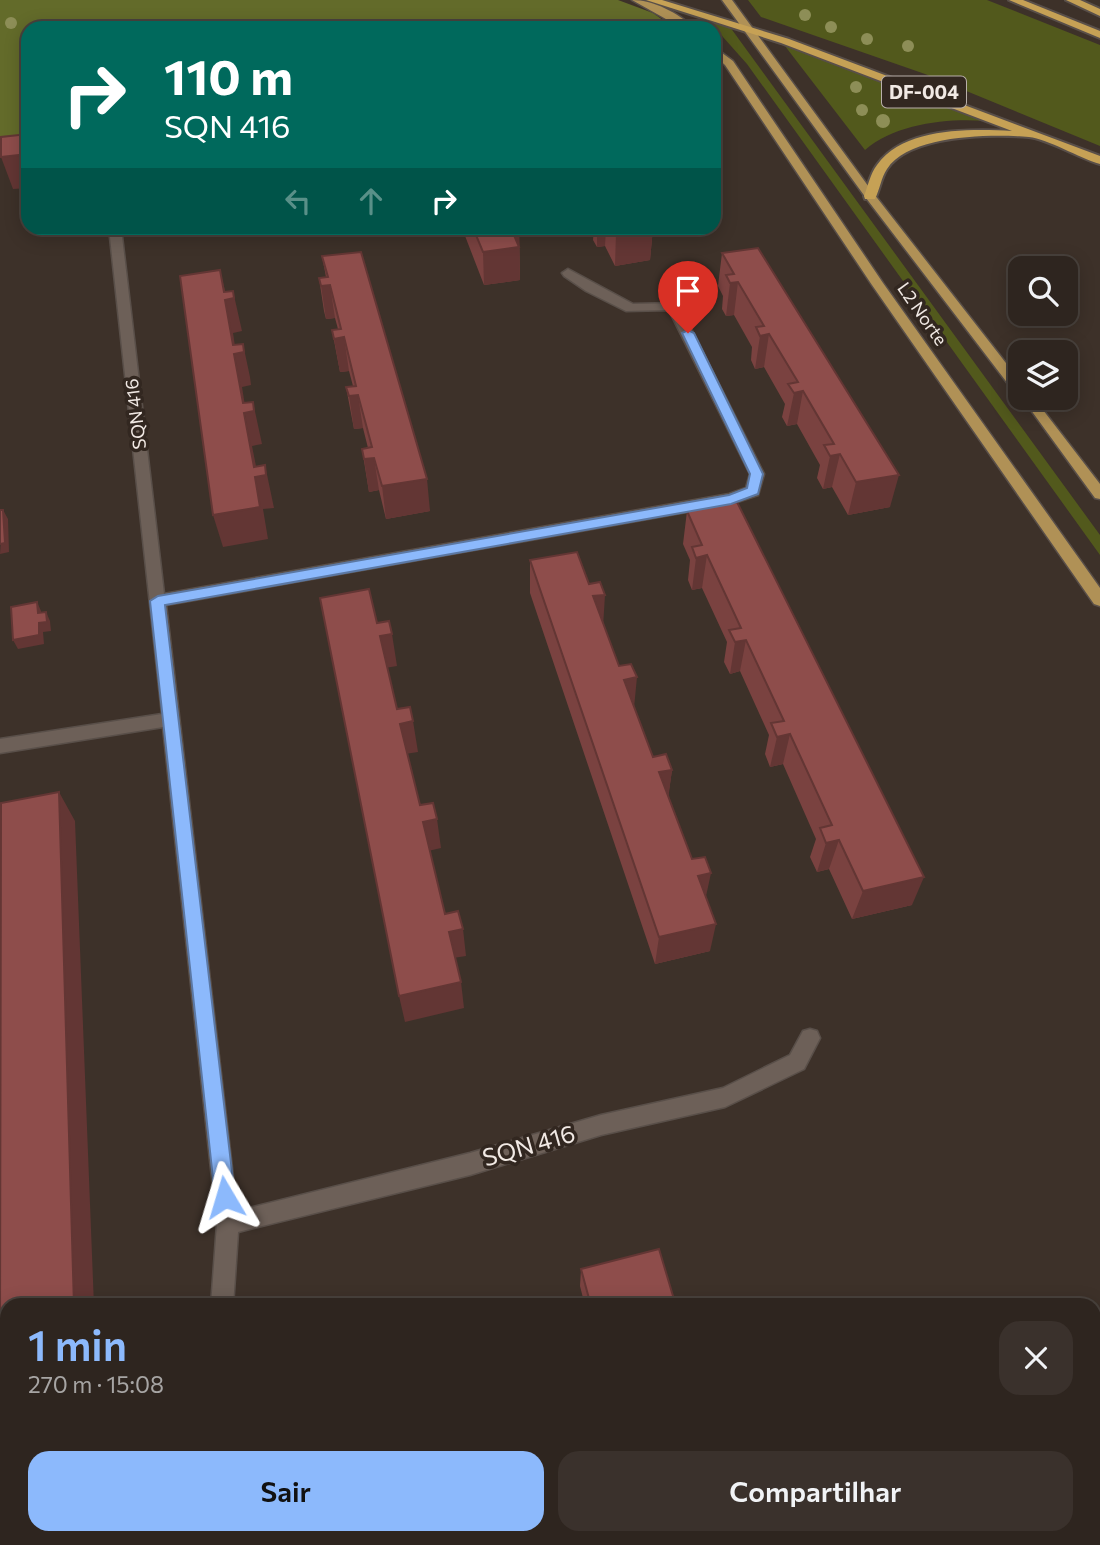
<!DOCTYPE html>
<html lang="pt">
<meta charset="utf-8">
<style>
:root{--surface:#2e251f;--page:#3a312c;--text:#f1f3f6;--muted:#a7a5a4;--line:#49423d;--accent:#8cb9fc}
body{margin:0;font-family:Commissioner,sans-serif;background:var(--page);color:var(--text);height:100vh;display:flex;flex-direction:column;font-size:26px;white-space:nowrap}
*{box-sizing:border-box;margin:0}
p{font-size:23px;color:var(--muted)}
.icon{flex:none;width:38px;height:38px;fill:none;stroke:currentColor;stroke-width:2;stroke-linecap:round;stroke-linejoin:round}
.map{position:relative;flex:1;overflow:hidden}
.sheet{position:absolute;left:0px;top:1298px;width:1101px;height:247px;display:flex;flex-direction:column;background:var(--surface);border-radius:21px 21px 0 0;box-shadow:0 4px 18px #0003,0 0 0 2px var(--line)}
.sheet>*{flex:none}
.banner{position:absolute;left:21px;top:21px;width:700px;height:214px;border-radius:21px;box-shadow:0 4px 18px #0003,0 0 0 2px var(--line);background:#00695c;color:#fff;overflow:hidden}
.fabs{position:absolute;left:1008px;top:256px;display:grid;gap:14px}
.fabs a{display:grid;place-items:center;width:70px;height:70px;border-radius:14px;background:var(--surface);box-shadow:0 4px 18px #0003,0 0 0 2px var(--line);font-size:35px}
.pin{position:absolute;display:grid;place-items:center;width:60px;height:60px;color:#fff;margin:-72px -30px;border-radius:50% 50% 50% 0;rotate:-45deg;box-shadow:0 0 7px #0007}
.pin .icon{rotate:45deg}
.me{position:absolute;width:77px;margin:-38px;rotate:353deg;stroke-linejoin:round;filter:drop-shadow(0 0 5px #0008)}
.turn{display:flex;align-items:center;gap:24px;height:147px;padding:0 28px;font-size:32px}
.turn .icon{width:91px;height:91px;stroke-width:2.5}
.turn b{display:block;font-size:49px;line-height:60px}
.lanes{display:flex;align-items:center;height:66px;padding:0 28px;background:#0003;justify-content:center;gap:35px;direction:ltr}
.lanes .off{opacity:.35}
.round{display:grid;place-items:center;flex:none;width:74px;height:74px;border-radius:21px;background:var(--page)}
.summary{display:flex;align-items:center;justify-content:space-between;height:119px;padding:0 28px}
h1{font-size:42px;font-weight:600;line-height:52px;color:var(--accent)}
.cta{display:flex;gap:14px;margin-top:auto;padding:14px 28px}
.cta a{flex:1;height:80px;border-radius:21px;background:var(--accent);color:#111;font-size:28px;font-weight:600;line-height:80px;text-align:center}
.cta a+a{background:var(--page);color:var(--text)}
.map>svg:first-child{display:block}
.green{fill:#52591c}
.forest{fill:#636b2a}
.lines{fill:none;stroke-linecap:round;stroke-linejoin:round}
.minor-casing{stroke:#594f49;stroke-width:3}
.primary-casing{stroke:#594f49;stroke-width:3}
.trunk-casing{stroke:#594f49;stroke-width:4}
.minor{fill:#6d6058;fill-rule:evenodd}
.primary{fill:#b09156;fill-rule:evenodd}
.trunk{fill:#c6a155;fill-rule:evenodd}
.tree{fill:#8d8e57}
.wall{fill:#7a4240}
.shaded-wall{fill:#633634}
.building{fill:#8e4d4b;stroke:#633634;stroke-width:2}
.route{fill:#8cb9fc;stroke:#5b78a4;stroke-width:2}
.labels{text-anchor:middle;stroke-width:7;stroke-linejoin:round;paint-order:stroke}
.far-street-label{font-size:18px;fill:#f1e9e4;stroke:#322720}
.shield{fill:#322720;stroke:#b8afa9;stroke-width:2}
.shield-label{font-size:19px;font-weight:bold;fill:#f1e9e4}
.near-street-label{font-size:24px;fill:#f1e9e4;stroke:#322720}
</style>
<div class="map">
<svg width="1100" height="1545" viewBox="0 0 1100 1545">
<rect width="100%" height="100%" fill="#3d3129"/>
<path class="green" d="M748,0H987L1100,45V146L925,74L761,17Z
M707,19L730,27L1100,535V555L747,64Z
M785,46L985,121C947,118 895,124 865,150Z
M747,1538H839L841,1545H749Z"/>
<path class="forest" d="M0,0H618L653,13L674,28H28V146L0,149Z"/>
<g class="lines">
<g class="minor-casing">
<path id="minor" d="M109,228H121L164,594L729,494L746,488L750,474L669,310L626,311L586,291L564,276L562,273L568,269L633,304L678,303L764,474L758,495L731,504L166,605L237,1211L470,1153L601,1115L723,1088L790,1055L803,1031L810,1029L817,1031L820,1038L804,1069L725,1107L601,1135L470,1175L238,1232L233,1306H211L217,1224L163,727L0,753V739L162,714Z
M87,1538H117L114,1545H84Z
M156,1538H182L181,1545H155Z"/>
</g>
<g class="primary-casing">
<path id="primary" d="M632,0C654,0 678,13 694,28H682Z
M722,0H732L874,194L1020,381V394L1015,393L866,198Z
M714,47L733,61L883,283L1100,588V606L1094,604L872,285L725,65L714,55Z
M1020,395L1033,397L1100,484V499L1095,498Z"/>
</g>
<g class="trunk-casing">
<path id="trunk" d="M646,0H662L789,39L1100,156V164C1079,158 1048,139 1029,137C993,134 910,134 887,169C881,178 880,189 875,199H865L864,196C868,186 870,174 877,165C904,127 970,129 1012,131L781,43Z
M1009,0H1023L1100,31V38Z
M1066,0H1080L1100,9V16Z"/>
</g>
<use href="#minor" class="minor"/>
<use href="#primary" class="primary"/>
<use href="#trunk" class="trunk"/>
</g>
<g class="tree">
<circle cx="805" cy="15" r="6"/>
<circle cx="11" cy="23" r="6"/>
<circle cx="831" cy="27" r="6"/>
<circle cx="867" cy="39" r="6"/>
<circle cx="908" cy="46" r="6"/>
<circle cx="856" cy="87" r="6"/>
<circle cx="889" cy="99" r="6"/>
<circle cx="862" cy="110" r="6"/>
<circle cx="883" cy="121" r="7"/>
</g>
<path class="wall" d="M462,228H519L520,280L484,285Z
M594,228H653L650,260L615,266L605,246L597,247L593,240Z
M722,253L890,507L848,515L832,487L823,489L817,478L820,465L797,424L787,426L782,417L785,404L764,367L755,369L751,360L752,347L734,315L726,316L722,309L723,296L718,286Z
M322,256L430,511L386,519L379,490L369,492L362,449L368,448L363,428L354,429L346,387L353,386L349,371L340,372L332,330L338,329L335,318L326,319L324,311L319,278L326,277Z
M687,511L912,905L852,919L829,869L817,872L810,857L816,839L783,764L770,767L765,754L769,735L740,671L730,674L724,662L727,642L702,588L692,590L688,580L690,560L683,544Z
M530,560L603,624L653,757L672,770L668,797L706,897L710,951L655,964L530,593Z
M581,1269L676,1306H585L580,1286Z
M1100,1321V1496L1094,1483V1474L1096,1473L1094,1469V1323Z
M642,1538H744L746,1545H644Z"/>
<path class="shaded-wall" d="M28,154V188L13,189L1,157Z
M511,228H519L520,280L484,285L483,252Z
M597,228H606L605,246L597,247Z
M653,228L650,260L615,266L616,233Z
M220,270L227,299L233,291L242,331L233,333L236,353L243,344L250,377L251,385L242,387L246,412L253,402L262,444L252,446L258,476L265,465L274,508L263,509L268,539L223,547L213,515L254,467Z
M738,282L734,315L726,316L730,283Z
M330,285L335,318L326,319L321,286Z
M769,334L764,367L755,369L760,336Z
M344,337L349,371L340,372L334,339Z
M803,391L797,424L787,426L794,393Z
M358,395L363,428L354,429L349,396Z
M840,454L832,487L823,489L830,456Z
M374,458L379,490L369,492L364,459Z
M899,475L890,507L848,515L856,482Z
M427,479L430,511L386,519L382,486Z
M3,510L8,519L9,552L0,554Z
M707,555L702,588L692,590L696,558Z
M605,595L603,627L593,596Z
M37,602L41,611L42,622L38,613Z
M46,612L50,621L51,631L43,632L44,644L18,649L13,640L39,623Z
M392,634L397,666L385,668L380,636Z
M746,640L740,671L730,674L735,642Z
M637,677L634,708L624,680Z
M413,721L418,752L405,754L400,724Z
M790,734L783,764L770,767L777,737Z
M672,770L668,800L659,772Z
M59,792L75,821L94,1306H74Z
M437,819L441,848L428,851L423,822Z
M839,840L829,869L817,872L826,843Z
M711,873L705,901L698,876Z
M924,877L912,905L852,919L863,891Z
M716,924L710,951L655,964L659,937Z
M463,929L466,956L453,958L449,932Z
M461,982L464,1008L405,1022L399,996Z
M7,1327V1335L0,1330V1329Z
M437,1538H441L442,1545H438Z"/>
<path class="building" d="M28,134V154L1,157V137Z
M473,228H511L519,247L483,252Z
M614,228H653L616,233Z
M758,248L899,475L856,482L840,454L830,456L824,445L834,444L803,391L794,393L788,384L798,382L769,334L760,336L756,327L764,326L738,282L730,283L726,275L734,274L722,253Z
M361,252L427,479L382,486L374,458L364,459L362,449L372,447L358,395L349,396L346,387L356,386L344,337L334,339L332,330L341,329L330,285L321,286L319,278L328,277L322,256Z
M220,270L224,292L233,291L234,298L225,300L233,345L243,344L244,352L234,354L243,403L253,402L254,411L244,413L254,467L265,465L266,475L255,477L260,507L213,515L180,276Z
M737,502L924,877L863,891L839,840L826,843L820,828L832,825L790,734L777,737L771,723L784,721L746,640L735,642L729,630L741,628L707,555L696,558L692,547L702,545L687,511Z
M0,510H3L5,543L0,544Z
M577,552L589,584L600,582L605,595L593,596L619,666L631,664L637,677L624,680L653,757L666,754L672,770L659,772L692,859L705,857L711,873L698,876L716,924L659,937L530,560Z
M369,589L377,623L389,621L392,634L380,636L397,709L410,707L413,721L400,724L420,805L433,803L437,819L423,822L445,914L458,911L463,929L449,932L461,982L399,996L320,598Z
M37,602L38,613L46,612L47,622L39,623V635L13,640L11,607Z
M59,792L74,1306H7V1327L0,1329L1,803Z
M659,1249L676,1306H591L581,1269Z
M1100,1321V1447L1094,1433V1323Z
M345,1538H437L438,1545H346Z
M649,1538H744L746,1545H650Z"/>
<path class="route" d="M688,330L694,333L763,474L758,494L731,504L165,605L235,1197L232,1204L225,1207L218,1204L215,1197L150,601L158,596L729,495L747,488L750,474L682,333Z"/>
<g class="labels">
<g class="far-street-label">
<text transform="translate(922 314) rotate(55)" y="6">L2 Norte</text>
<text transform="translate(136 414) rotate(-97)" y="6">SQN 416</text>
</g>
<rect class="shield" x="882" y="76.5" width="84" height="31" rx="5"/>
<g class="shield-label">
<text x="924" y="99">DF-004</text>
</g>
<g class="near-street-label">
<text transform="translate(529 1146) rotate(-16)" y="8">SQN 416</text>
</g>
</g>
</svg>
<div class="fabs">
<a><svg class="icon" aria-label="search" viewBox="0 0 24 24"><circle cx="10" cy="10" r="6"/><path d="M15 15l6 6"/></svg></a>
<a><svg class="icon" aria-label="layers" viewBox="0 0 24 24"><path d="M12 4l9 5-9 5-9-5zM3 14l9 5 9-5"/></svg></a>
</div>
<div class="pin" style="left:688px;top:333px;background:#d93025"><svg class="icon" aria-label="arrive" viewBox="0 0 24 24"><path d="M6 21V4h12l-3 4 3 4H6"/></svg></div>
<svg class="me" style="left:225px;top:1197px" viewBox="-20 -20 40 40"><path d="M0-17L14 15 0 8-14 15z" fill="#8cb9fc" stroke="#fff" stroke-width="4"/></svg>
<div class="banner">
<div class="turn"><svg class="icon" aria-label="right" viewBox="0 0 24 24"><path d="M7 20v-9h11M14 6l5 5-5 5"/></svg><div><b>110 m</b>SQN 416</div></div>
<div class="lanes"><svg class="icon off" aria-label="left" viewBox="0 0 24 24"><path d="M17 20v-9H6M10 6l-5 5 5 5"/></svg><svg class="icon off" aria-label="ahead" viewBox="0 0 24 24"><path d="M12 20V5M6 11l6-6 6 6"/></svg><svg class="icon" aria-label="right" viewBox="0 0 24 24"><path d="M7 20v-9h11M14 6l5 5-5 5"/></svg></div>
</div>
<section class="sheet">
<div class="summary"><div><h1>1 min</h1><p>270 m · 15:08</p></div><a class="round"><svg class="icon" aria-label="close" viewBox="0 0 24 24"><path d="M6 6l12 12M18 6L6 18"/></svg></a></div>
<div class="cta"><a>Sair</a><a>Compartilhar</a></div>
</section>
</div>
